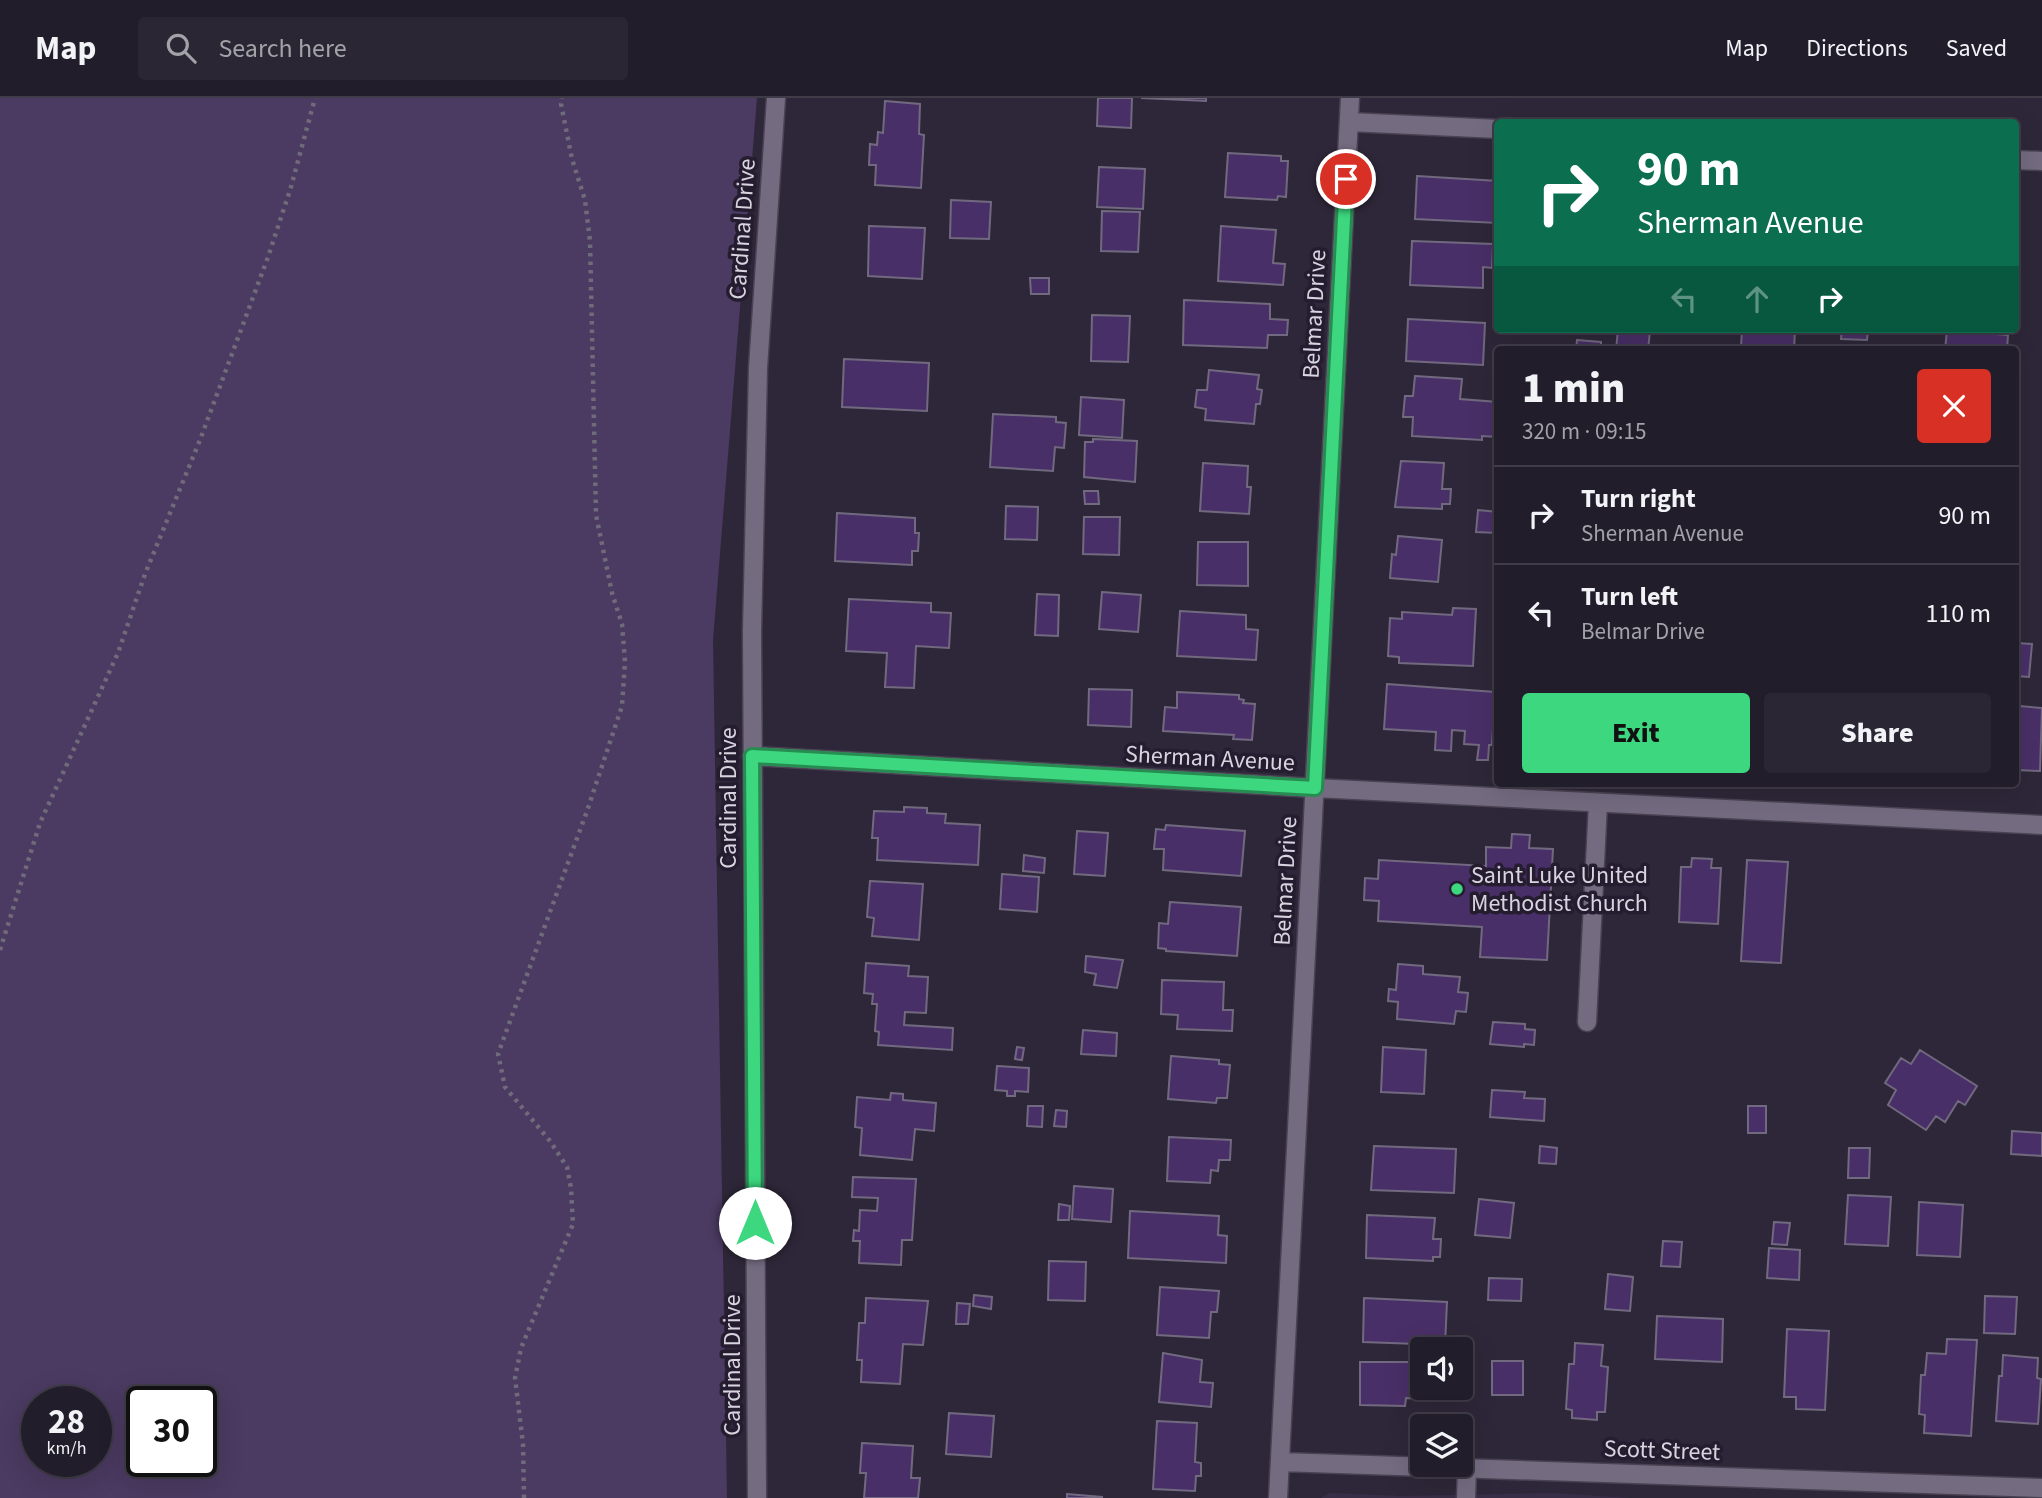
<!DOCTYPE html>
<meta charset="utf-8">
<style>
:root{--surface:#221d2b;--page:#2a2633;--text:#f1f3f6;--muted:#a2a2a9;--line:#3f3b47;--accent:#3cd77e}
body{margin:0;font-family:"Source Sans 3",sans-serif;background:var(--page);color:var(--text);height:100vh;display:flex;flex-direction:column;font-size:26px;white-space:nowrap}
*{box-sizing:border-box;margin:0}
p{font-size:23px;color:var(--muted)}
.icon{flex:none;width:38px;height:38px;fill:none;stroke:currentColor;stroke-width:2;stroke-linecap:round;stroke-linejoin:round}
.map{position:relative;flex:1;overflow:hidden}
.sheet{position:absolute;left:1494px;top:248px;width:525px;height:441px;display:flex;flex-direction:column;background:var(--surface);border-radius:7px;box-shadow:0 7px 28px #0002,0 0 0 2px var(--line)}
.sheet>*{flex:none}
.hud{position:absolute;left:1494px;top:21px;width:525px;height:214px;border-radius:7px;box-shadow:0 7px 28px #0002,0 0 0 2px var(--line);background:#0b6e4f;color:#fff;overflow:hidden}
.fabs{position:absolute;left:1410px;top:1239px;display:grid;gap:14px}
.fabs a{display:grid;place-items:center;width:63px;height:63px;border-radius:7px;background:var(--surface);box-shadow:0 7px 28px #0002,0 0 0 2px var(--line);font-size:35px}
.speed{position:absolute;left:21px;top:1288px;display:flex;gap:14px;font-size:35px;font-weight:700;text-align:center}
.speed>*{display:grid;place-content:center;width:91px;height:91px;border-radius:50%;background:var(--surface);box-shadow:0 7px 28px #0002,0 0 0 2px var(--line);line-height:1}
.speed small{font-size:18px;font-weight:400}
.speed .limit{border:4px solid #111;border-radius:10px;background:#fff;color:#111}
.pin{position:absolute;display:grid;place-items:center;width:60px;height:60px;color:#fff;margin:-30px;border:4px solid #fff;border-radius:50%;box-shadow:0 2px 7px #0007}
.me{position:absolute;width:77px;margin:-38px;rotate:0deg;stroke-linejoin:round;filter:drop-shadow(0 0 5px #0008)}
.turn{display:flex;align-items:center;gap:24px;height:147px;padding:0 28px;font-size:32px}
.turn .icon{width:91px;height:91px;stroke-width:2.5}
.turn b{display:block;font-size:49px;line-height:60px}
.lanes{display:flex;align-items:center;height:66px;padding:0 28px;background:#0003;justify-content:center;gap:35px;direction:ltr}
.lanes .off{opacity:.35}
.round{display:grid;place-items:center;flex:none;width:74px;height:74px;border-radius:7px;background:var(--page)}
.headline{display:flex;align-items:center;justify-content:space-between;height:119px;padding:0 28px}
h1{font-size:42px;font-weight:800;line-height:52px}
.action{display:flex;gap:14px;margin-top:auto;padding:14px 28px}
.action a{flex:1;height:80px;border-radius:7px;background:var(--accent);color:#111;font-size:28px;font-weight:800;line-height:80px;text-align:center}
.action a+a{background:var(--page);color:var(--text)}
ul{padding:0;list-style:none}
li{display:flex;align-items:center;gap:21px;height:98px;padding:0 28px;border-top:2px solid var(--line)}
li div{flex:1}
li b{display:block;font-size:26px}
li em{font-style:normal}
header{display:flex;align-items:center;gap:42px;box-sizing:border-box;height:98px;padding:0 35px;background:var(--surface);border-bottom:2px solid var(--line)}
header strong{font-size:33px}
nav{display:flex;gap:38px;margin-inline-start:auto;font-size:24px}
.search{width:490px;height:63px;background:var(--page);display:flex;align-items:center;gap:18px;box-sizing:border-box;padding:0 24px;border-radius:7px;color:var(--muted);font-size:26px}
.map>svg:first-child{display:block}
.built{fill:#392e47}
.green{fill:#4b3a61;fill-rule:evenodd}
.building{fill:#492f67;stroke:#71697f;stroke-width:2}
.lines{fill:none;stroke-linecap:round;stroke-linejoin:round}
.lane-casing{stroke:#494252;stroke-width:21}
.street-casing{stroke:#494252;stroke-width:21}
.path{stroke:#706b7a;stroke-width:4.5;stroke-dasharray:3.5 5;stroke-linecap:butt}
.lane{stroke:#746b81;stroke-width:18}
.street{stroke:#746b81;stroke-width:18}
.route-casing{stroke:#278c52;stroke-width:18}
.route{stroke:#3cd77e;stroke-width:12}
.poi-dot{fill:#3cd77e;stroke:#251d2f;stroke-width:2.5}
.labels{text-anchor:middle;stroke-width:7;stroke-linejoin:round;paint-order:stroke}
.street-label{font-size:24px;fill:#d7d3df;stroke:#251d2f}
.poi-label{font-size:24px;fill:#d7d3df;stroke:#251d2f;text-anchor:start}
</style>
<header>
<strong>Map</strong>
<div class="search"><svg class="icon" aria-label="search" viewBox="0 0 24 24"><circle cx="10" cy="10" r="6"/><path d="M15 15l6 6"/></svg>Search here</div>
<nav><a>Map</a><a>Directions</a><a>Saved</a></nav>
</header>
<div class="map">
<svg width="2042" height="1400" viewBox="0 0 2042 1400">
<rect width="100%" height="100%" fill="#2e2739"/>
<path class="built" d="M1330,1395L1401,1398L1554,1395L1630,1400H1320Z"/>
<path class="green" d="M0,0H757L713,542L727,1400H0ZM37,1304H96V1363H37ZM142,1304H201V1363H142Z"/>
<path class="building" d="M1098,0H1132L1131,30L1097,28Z
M1141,0H1206V3Z
M885,3L920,6L919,36L924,37L921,90L875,87L876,67H869L870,46L877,47L878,34L883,35Z
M1228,55L1281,58V63H1288L1286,99L1278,98L1277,102L1225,99Z
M1099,69L1145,71L1143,111L1097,109Z
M1417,78L1498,83V125L1415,121Z
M951,102L991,104L989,141L950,140Z
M1102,113L1140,114L1138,154L1101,153Z
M869,128L925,130L922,181L868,178Z
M1221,128L1276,132L1273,165L1285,166L1283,187L1218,183Z
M1412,143L1493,146L1492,170L1483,169V190L1410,187Z
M1030,180H1049V196H1031Z
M1184,202L1270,206V221L1288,222L1287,237H1268L1267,250L1183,247Z
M1092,217L1130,218L1128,264L1091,263Z
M1408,221L1485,225L1483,267L1406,263Z
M1618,231L1650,233L1648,252H1616Z
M1742,231H1795L1794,252H1746V249H1741Z
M1842,231H1868L1867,242L1841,241Z
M1947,232L2008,237L2007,252H1945Z
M1577,242L1601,244V252H1576Z
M844,261L929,265L927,313L842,309Z
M1209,272L1259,277L1257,291L1262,292L1260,306H1256L1254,326L1205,322L1206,311L1195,309L1197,292H1207Z
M1415,278L1462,281L1460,301L1498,304V339L1482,338V342L1412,338L1413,319H1403L1405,298H1413Z
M1081,299L1124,302L1122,340L1079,337Z
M993,316L1056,319V324L1066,325L1064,350L1055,349L1053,373L990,369Z
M1093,341L1137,343L1135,384L1084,379L1085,344H1093Z
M1401,363L1444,365L1442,391H1451L1450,406H1442V411L1395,409Z
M1203,365L1248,368L1247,389H1251L1249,416L1200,413Z
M1084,393H1098L1099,406H1085Z
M1006,408L1038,409L1037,442L1005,441Z
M1478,412L1498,414V435L1476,434Z
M837,415L915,420V435H919L918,453H912V467L835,463Z
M1084,419H1120L1119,457L1083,456Z
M1398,438L1442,442L1438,484L1390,480L1392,456L1396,457Z
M1198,444H1248V488L1197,487Z
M1102,494L1141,497L1138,534L1099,531Z
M1037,496L1059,497L1058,538L1035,537Z
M849,501L931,505V514L951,515L949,550L916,548L914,590L885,589L887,555L846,553Z
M1453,510L1476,511L1473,568L1399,565V559L1388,558L1390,520L1402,521V514L1452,517Z
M1180,513L1246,517V531L1258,532L1256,562L1177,558Z
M2016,545L2032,546L2029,579L2016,578Z
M1387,586L1495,594L1492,647H1489L1488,662H1477L1479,647L1464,646L1465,633L1452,632L1451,653L1435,652L1436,634L1384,631Z
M1089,591L1132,592L1131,629L1088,627Z
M1177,594L1239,597V601L1244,602L1243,605L1255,606L1252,642L1233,641L1234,637L1163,633L1165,609L1177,610Z
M2019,608L2042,610L2040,673L2016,672Z
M904,709L927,710V715L946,716L945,725L980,727L978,767L877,762L878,740H872L874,713L904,714Z
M1166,727L1245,733L1241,778L1163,772L1164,751H1154L1156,731L1165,732Z
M1077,733L1108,735L1105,778L1074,776Z
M1512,736L1530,737L1529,750L1553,751L1547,862L1480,859L1482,829L1378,823L1379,803L1364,802L1365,780L1378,781L1379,762L1486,768V749L1511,750Z
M1024,757L1045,760L1044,775L1023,773Z
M1692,760L1712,761L1711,770H1721L1718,826L1679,824L1681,769H1691Z
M1747,762L1788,764L1781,865L1741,863Z
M1002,776L1039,779L1037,814L1000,811Z
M870,783L923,786L919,842L872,838L874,820L867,819Z
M1170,804L1241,809L1237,858L1166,853V851L1158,850L1159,825L1168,826Z
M1086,858L1123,862L1117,890L1094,887L1096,876L1085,874Z
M866,865L909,868L908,878L928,879L926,915L905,914L904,927L953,930L952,952L878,947L879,934L875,933L877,906H872L873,896L864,895Z
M1398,866L1423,868V876L1460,879L1458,894L1468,895L1466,914L1456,913L1454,926L1397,921L1398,904L1388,903L1389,891L1396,892Z
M1162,882L1224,884L1223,912H1233L1232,933L1177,931L1178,917L1161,916Z
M1493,924L1525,926V931L1535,932L1534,947L1524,946V949L1490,946Z
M1083,932L1117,935L1116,958L1081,956Z
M1017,949L1024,950L1022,962L1015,961Z
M1383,949L1426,952L1424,996L1381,994Z
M1920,952L1977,988L1965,1007L1958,1003L1945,1024L1936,1018L1926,1032L1888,1007L1896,992L1885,985L1901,960L1911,966Z
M1171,958L1219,962V966L1230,967L1227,1000H1217L1216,1005L1168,1001Z
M997,968L1029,970L1028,994L1015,993V998H1007V993L995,992Z
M1492,992L1525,994L1524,1000L1545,1001L1544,1023L1490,1019Z
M891,995L903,996V1002L936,1005L934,1033L915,1031L912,1062L860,1057L862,1030L855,1029L857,999L890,1002Z
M1028,1008H1043L1042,1029L1027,1028Z
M1748,1008H1766V1035H1748Z
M1056,1012L1067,1013L1066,1029L1054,1028Z
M2012,1033L2042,1035V1058L2011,1056Z
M1169,1039L1231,1042L1230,1062H1219L1218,1073L1211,1072L1210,1085L1167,1083Z
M1374,1048L1456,1051L1454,1095L1371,1092Z
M1540,1048L1557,1050L1556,1066L1539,1065Z
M1849,1050H1870L1869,1080H1848Z
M853,1079L916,1081L912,1142H902L901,1167L859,1165L860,1143H853L854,1132L859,1133L860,1112L877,1113L878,1100L852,1099Z
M1074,1088L1113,1091L1111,1124L1072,1121Z
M1848,1097L1891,1099L1888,1148L1845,1146Z
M1479,1101L1514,1105L1510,1140L1475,1137Z
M1919,1104L1963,1107L1960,1159L1917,1157Z
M1059,1106L1070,1108L1069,1122H1058Z
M1130,1113L1219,1118L1218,1137L1227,1138L1226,1165L1128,1160Z
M1367,1117L1435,1120L1433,1141H1441L1440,1159H1433V1163L1366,1160Z
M1774,1124L1790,1125L1787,1147L1772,1146Z
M1663,1143L1682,1144L1680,1169L1661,1168Z
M1769,1150L1800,1152L1799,1182L1767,1180Z
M1049,1163L1086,1164L1085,1203L1048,1202Z
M1608,1176L1633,1179L1630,1213L1605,1211Z
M1489,1180L1522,1181L1521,1203L1488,1202Z
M1160,1189L1219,1193L1217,1214H1211L1209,1240L1157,1237Z
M974,1197L992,1199L991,1211L973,1208Z
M1985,1198L2017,1199L2015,1236L1984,1235Z
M866,1200L928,1203L923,1247L903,1246L900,1286L861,1284L862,1262H857L859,1225H865Z
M1364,1200L1447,1204L1445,1247L1363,1244Z
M957,1205L970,1206L968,1226H956Z
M1657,1218L1723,1221L1722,1264L1655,1261Z
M1787,1231L1829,1233L1825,1312L1796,1311V1299H1784Z
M1947,1241L1977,1242L1971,1338L1924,1335L1925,1317L1919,1316L1921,1277H1925L1927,1255L1946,1256Z
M1575,1245L1603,1247L1601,1268L1608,1269L1605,1314H1597V1322L1572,1320V1312L1566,1311L1569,1266H1574Z
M1163,1255L1202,1262L1200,1284L1213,1285L1211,1309L1159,1304Z
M2003,1257L2038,1260L2037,1280L2041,1281L2038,1326L1996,1323L1999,1278H2002Z
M1492,1263H1523V1297H1492Z
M1360,1264H1420V1301L1406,1300L1405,1308L1360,1307Z
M949,1315L994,1318L991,1359L946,1356Z
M1157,1323L1197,1325L1195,1364L1201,1365V1378H1196L1195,1393L1153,1391Z
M862,1345L913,1348L911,1380H920L918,1400H864L866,1375H860Z
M1067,1396L1102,1399V1400H1067Z"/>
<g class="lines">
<g class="lane-casing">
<path id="lane" d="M1587,924L1598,705
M1466,1400L1467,1370"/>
</g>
<g class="street-casing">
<path id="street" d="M1349,24L1498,31
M2016,62L2042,63
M752,658L1315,690L2042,727
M1281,1364L2042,1390
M757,1400L752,534L758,270L776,0
M1278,1400L1350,0"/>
</g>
<path class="path" d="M0,852L40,725L118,555L145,476L200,342L268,159L291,89L315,0
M524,1400L523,1346L515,1280L521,1250L573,1126L571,1090L567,1069L550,1043L505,989L498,956L587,713L622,608L625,564L622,526L612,495L596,417L590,143L585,102L572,61L561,6L562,0"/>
<use href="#lane" class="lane"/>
<use href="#street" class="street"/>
</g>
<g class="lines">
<g class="route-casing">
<path id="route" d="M755,1125L752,658L1315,690L1346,81"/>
</g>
<use href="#route" class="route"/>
</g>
<circle class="poi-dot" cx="1457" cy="791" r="7"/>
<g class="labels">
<g class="street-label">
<text transform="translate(742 131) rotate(-86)" y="8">Cardinal Drive</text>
<text transform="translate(1314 216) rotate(-87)" y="8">Belmar Drive</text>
<text transform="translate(1210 660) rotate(3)" y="8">Sherman Avenue</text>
<text transform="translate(728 700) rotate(-90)" y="8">Cardinal Drive</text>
<text transform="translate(1285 783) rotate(-87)" y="8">Belmar Drive</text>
<text transform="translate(732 1267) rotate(-90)" y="8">Cardinal Drive</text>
<text transform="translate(1662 1352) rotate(2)" y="8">Scott Street</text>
</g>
<g class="poi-label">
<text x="1471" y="785">Saint Luke United<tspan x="1471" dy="28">Methodist Church</tspan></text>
</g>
</g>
</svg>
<div class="fabs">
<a><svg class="icon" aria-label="sound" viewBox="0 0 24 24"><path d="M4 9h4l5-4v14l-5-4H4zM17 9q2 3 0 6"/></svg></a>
<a><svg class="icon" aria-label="layers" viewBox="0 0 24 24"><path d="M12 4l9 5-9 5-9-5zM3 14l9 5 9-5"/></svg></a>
</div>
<div class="speed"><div>28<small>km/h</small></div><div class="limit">30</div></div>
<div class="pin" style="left:1346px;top:81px;background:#d93025"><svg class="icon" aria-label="arrive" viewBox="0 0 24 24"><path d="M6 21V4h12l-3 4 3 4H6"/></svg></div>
<svg class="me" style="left:755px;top:1125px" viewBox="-20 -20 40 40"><circle r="19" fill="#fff"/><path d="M0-13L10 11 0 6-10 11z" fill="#3cd77e"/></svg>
<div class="hud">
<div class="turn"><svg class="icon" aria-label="right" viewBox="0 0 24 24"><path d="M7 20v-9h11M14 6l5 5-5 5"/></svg><div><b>90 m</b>Sherman Avenue</div></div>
<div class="lanes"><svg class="icon off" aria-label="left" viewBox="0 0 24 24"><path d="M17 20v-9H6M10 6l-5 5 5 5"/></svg><svg class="icon off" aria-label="ahead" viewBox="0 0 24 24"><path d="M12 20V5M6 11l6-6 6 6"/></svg><svg class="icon" aria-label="right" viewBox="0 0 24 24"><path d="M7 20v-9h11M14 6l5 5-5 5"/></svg></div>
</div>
<section class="sheet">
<div class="headline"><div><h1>1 min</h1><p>320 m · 09:15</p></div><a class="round" style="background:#d93025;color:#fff"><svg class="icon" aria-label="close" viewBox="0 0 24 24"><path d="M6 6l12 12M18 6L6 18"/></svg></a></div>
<ul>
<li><svg class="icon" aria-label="right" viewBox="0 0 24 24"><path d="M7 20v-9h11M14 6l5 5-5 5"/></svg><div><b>Turn right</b><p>Sherman Avenue</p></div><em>90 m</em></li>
<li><svg class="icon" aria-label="left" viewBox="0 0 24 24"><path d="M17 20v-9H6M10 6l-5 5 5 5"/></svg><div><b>Turn left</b><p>Belmar Drive</p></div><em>110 m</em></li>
</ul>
<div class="action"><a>Exit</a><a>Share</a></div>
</section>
</div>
